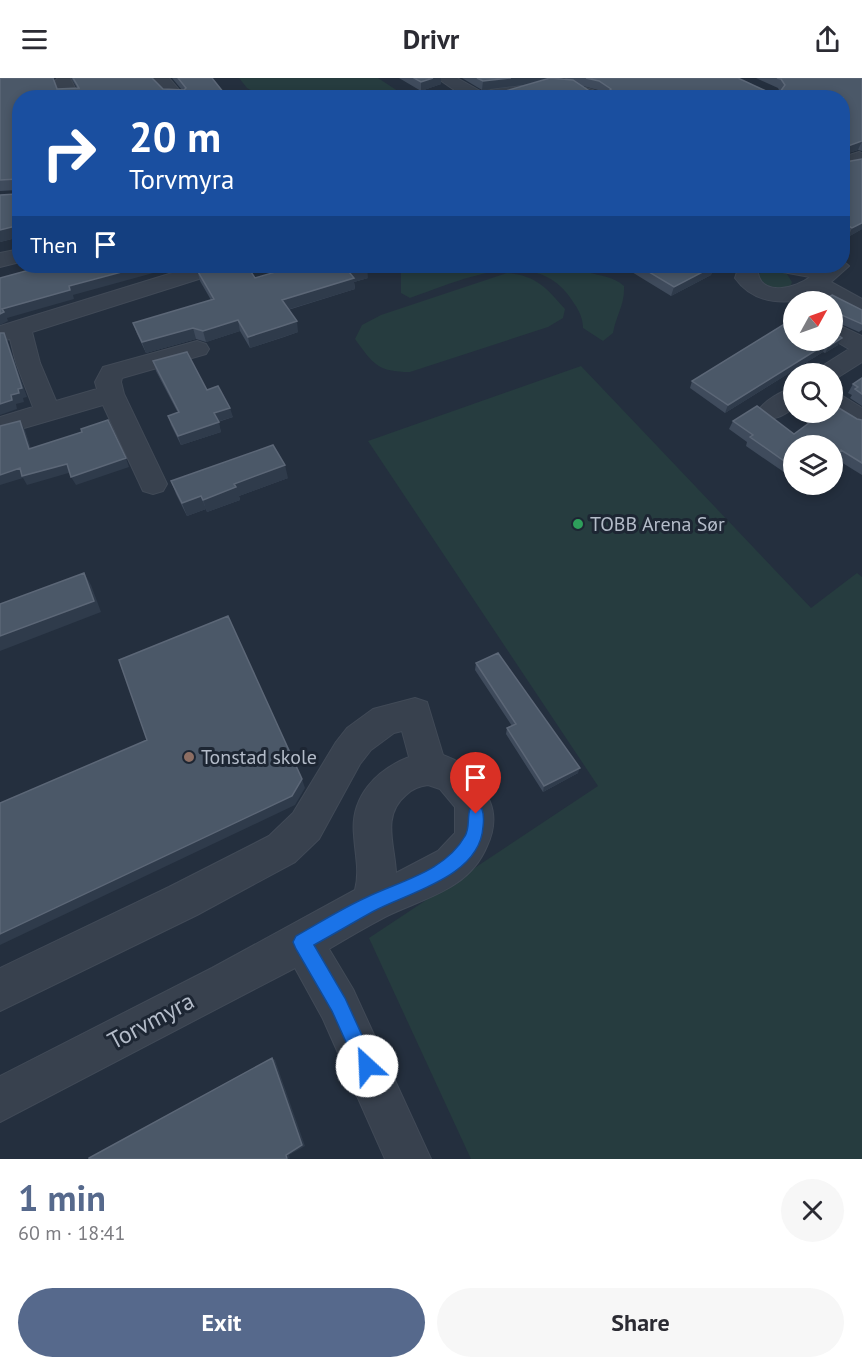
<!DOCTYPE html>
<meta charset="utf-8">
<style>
:root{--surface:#fff;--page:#f7f7f7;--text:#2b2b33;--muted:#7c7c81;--accent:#56698c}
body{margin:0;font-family:"PT Sans",sans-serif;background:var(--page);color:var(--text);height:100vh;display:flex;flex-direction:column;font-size:22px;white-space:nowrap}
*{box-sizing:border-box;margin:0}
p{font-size:20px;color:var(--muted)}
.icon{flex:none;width:33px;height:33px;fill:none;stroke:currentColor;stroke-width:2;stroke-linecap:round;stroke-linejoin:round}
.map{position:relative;height:1081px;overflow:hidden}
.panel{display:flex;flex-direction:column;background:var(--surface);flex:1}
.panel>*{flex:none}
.guide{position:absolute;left:12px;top:12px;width:838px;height:183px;border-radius:24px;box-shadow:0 3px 9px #0003;background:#1a4fa0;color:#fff;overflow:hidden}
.needle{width:39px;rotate:50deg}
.tools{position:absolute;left:783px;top:213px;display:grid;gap:12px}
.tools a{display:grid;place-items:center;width:60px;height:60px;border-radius:50%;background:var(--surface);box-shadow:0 3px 9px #0003;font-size:30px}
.pin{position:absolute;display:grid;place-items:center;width:51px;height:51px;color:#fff;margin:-62px -26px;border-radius:50% 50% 50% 0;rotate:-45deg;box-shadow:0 0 6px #0007}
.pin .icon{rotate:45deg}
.me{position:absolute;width:66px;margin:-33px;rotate:335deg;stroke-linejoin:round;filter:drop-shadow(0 0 4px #0008)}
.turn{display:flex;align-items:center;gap:21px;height:126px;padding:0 18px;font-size:27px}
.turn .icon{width:78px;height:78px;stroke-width:2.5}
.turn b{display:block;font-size:42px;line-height:51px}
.then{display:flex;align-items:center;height:57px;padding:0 18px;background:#0003;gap:12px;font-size:22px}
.round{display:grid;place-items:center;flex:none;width:63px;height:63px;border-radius:32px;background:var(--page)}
.headline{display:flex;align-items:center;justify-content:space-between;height:102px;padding:0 18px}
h1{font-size:36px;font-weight:800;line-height:45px;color:var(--accent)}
.primary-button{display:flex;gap:12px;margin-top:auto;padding:12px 18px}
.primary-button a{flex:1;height:69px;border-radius:36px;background:var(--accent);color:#fff;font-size:24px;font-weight:800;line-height:69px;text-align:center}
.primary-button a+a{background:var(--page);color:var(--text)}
header{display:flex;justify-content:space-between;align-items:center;height:78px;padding:0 18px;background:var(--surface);font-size:27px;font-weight:800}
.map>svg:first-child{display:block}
.green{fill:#263c3f}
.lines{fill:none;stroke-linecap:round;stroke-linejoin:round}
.minor-casing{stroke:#414a57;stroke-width:2}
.minor{fill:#38414e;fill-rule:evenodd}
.wall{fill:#3f4b5c;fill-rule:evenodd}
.shaded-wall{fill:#2f3b4b}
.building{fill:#4b5868;stroke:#5c6777;stroke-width:1.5}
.route{fill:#1a73e8;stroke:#114b97;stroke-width:1.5}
.leisure-dot{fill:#2e9e5b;stroke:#1d2633;stroke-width:2}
.education-dot{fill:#8d6e63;stroke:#1d2633;stroke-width:2}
.labels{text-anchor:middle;stroke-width:6;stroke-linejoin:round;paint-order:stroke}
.poi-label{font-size:20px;fill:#b4bcc9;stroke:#1d2633;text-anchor:start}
.near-street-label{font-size:24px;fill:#b4bcc9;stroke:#1d2633}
</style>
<header><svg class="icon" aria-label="menu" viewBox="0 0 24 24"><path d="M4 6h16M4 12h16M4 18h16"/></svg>Drivr<svg class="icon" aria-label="share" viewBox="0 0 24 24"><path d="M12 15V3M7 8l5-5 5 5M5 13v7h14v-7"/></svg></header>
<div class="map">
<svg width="862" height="1081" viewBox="0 0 862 1081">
<rect width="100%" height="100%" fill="#242f3e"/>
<path class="green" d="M239,0H378L407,19H263L247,10Z
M401,188H570C586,197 612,196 624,208C625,227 616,237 613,255L603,263L583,250C583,237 576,228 569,218C532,167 457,204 410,220L401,215Z
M774,192L787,196L792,204L791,207C777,216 767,209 757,199L762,193Z
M507,195C537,198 545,209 565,231L563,240L548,249L410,294C378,294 373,286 355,261L362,247L381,237Z
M581,288L811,530L857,495L862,499V1081H471L369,860L598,708L368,363Z"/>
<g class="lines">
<g class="minor-casing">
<path id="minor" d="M58,0H70L80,20H62L55,3Z
M153,0H169L186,20H167L157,10Z
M437,0H457L482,14C514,6 587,0 607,20H590L564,2L501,20H466Z
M859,74L862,75V88L843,91V79Z
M20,171V184L0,189V175Z
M843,183L849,188L831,204L862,221V238L854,236L817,215C790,229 754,227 735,200L739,188H766L758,195C762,219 796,210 810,199L777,193L774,188H843Z
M195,188H227L224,193L32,254L40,285L56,323L97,311L95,304L103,289L197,263L206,266L209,271L206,276L122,300L121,304L124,316L167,406L163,413L153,416L143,413L103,327L0,357V339L33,329L16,285L10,261L0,263V248Z
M832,244L862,258V284L832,303V296H816L819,290L849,271L832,261Z
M794,310V330C782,338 775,343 762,339L758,333C765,322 781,313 794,310Z
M832,314L841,317L862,330V351L853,348L831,334Z
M415,620L427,624L443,677C468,686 480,700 490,724C496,739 494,753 487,768C469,812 423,820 385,839C366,849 347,860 329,871L353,911L431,1081H385L323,941L295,890L0,1044V998L212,890L355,812C360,793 355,776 354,757C350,719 376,692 409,679L402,653L394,655L371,672L360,686L319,761L295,784L197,837L0,933V890L169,809L269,758L293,735L336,664L347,650L373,631ZM428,707L440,711L455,729V755L438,773L396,795C395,767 381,738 406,717C412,711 419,708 428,707Z"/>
</g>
<use href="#minor" class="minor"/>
</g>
<path class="wall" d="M0,0L53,1L57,11L77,10L71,0H152L163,11L182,12L172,0H212L20,159L0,164V117L17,116V112L0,113Z
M399,0H441V6L421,13Z
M462,0H563L560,1H566L564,0H738L766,13L780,14L778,10L756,0H862V73L858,72L845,76V84L862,81V151L848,159L843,156V20H487V14H502L527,7L482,12ZM583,8L598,12L601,14H591Z
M622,188H714L711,197L671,218Z
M233,190L255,200H368L354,204L355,211L288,232L298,254L284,259L250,270L240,253L206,264L196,261L146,275L137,256L133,245L211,222L200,203L197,192Z
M832,224L862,232V252L859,254L834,243L833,253L838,267L825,275L823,274L725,335L690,310L692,303Z
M153,283L207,312L233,339L218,344L221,354L181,367L171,347L168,338L178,335L156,293Z
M862,300V328L850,320L852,317L848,315L853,306Z
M857,341L862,342V397L836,381L832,386V368H794V401L746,368L747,364L729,351L733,343L794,356Z
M288,400L239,418L240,422L207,434L206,431L187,438L176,416L171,403Z
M802,406H819L814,414Z
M476,585L578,695L543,714L506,656L507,650L512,648L475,592Z"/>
<path class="shaded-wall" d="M433,0H441V6L421,13V4Z
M511,0H563L548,4L482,12L483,3Z
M862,63L858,72L843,77L845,69Z
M862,145V151L848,159L852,150Z
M20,147V159L0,164V152Z
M144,188H174L175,189L73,217L74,221L7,240L8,243L0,247V236L2,231L69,208Z
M714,188L711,197L671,218L674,209Z
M367,189L368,200L354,204L355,211L283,233L282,222L349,194Z
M238,242L240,253L206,264L203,253Z
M297,243L298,254L250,270L248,259Z
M193,250L196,261L146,275L142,264Z
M4,255L8,264L27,319L23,320L24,324L16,326L17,331L0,337V326L11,317Z
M842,260L838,267L825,275L829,268Z
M826,266L823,274L725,335L728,327Z
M230,330L233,339L216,344L214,335Z
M20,343L25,352L34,380L29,371Z
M219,344L221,354L181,367L178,358Z
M126,380L129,389L76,407L71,399Z
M67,386L72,394L27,407L23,400L0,407V397L20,390Z
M285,387L288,400L239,418L240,422L207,434L203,422L234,406Z
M201,418L206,431L187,438L182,425Z
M84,495L91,507L101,534L0,573V558Z
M580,690L578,695L543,714L544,708Z
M302,701L305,710L295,727L0,867V856Z
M272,980L275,982L305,1068L289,1077L290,1081H287Z"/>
<path class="building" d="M0,0H53L57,11L79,10L73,0H152L163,11L184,12L186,10L178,0H212L228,20H20V147L0,152V117L17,116V101L0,102Z
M414,0H433L421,4Z
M477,0H511L483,3Z
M550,0L573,2L591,14H608L611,11L599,3L586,0H738L766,13L780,14L785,7L781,1L777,0H862V63L845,69V84L862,81V145L852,150L843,145V20H497L487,14H502Z
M44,188H144L69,208L70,212L2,231L4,234L0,236V200Z
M212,188H232L233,190L241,188H247L255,200L296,188H366L367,189L349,194L354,200L282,222L297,243L282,248L248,259L238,242L203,253L193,250L142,264L133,245L214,221L197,192Z
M639,188H714L674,209Z
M832,217L862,232V246L835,234L833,253L842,260L829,268L826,266L728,327L692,303L794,240V262H832V224H821Z
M0,255H4L22,310L18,311L19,315L11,317L12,322L0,326Z
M187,274L207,312L218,308L230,330L214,335L219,344L178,358L168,338L179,334L153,283Z
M862,300V316L855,311L858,309L853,306Z
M834,327L857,341L862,342V385L841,372L832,385V368H794V390L750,359L753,357L733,343L757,328L794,356L824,334H832V328Z
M108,342L126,380L71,399L67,386L22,398L20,390L0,397V348L20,343L29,371L82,354L81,351Z
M273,367L285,387L234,406L236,409L203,422L201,418L182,425L171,403Z
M84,495L94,523L0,558V526Z
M228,538L302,701L292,718L0,856V725L147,662L119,582Z
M498,575L580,690L544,708L507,650L516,646L476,585Z
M272,980L302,1067L286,1077L287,1081H89V1080Z"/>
<path class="route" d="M476,728L482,731C484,737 484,742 483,749C480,798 410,814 374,833C354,844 334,856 314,867L345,920L376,988L373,995L367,997L360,995L332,933L296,871L293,864L296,858C319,845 341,831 365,820C399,803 445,794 465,758C470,750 467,739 470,731Z"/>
<circle class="leisure-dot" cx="578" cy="446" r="6"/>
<circle class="education-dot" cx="189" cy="679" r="6"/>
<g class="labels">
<g class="poi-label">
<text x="590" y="453">TOBB Arena Sør</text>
<text x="201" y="686">Tonstad skole</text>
</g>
<g class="near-street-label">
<text transform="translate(151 943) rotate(-28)" y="8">Torvmyra</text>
</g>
</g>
</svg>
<div class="tools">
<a><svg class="needle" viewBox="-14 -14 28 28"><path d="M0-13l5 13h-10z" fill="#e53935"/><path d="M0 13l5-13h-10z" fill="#7c7c81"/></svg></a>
<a><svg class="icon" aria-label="search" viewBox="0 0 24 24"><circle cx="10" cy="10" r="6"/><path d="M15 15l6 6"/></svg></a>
<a><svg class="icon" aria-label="layers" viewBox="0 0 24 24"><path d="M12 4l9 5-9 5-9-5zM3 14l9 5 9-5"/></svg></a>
</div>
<div class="pin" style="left:476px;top:736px;background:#d93025"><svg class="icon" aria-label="arrive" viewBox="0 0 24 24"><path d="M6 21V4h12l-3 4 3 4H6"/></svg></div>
<svg class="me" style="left:367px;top:988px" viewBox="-20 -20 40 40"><circle r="19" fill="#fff"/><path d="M0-13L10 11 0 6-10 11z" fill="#1a73e8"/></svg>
<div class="guide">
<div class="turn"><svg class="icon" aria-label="right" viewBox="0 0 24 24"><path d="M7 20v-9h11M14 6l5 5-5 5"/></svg><div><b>20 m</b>Torvmyra</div></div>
<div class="then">Then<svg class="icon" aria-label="arrive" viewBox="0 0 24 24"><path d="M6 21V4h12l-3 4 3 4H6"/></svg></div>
</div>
</div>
<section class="panel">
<div class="headline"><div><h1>1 min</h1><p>60 m · 18:41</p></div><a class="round"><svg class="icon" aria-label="close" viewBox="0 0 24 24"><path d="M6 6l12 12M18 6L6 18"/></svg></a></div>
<div class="primary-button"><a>Exit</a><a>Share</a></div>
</section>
